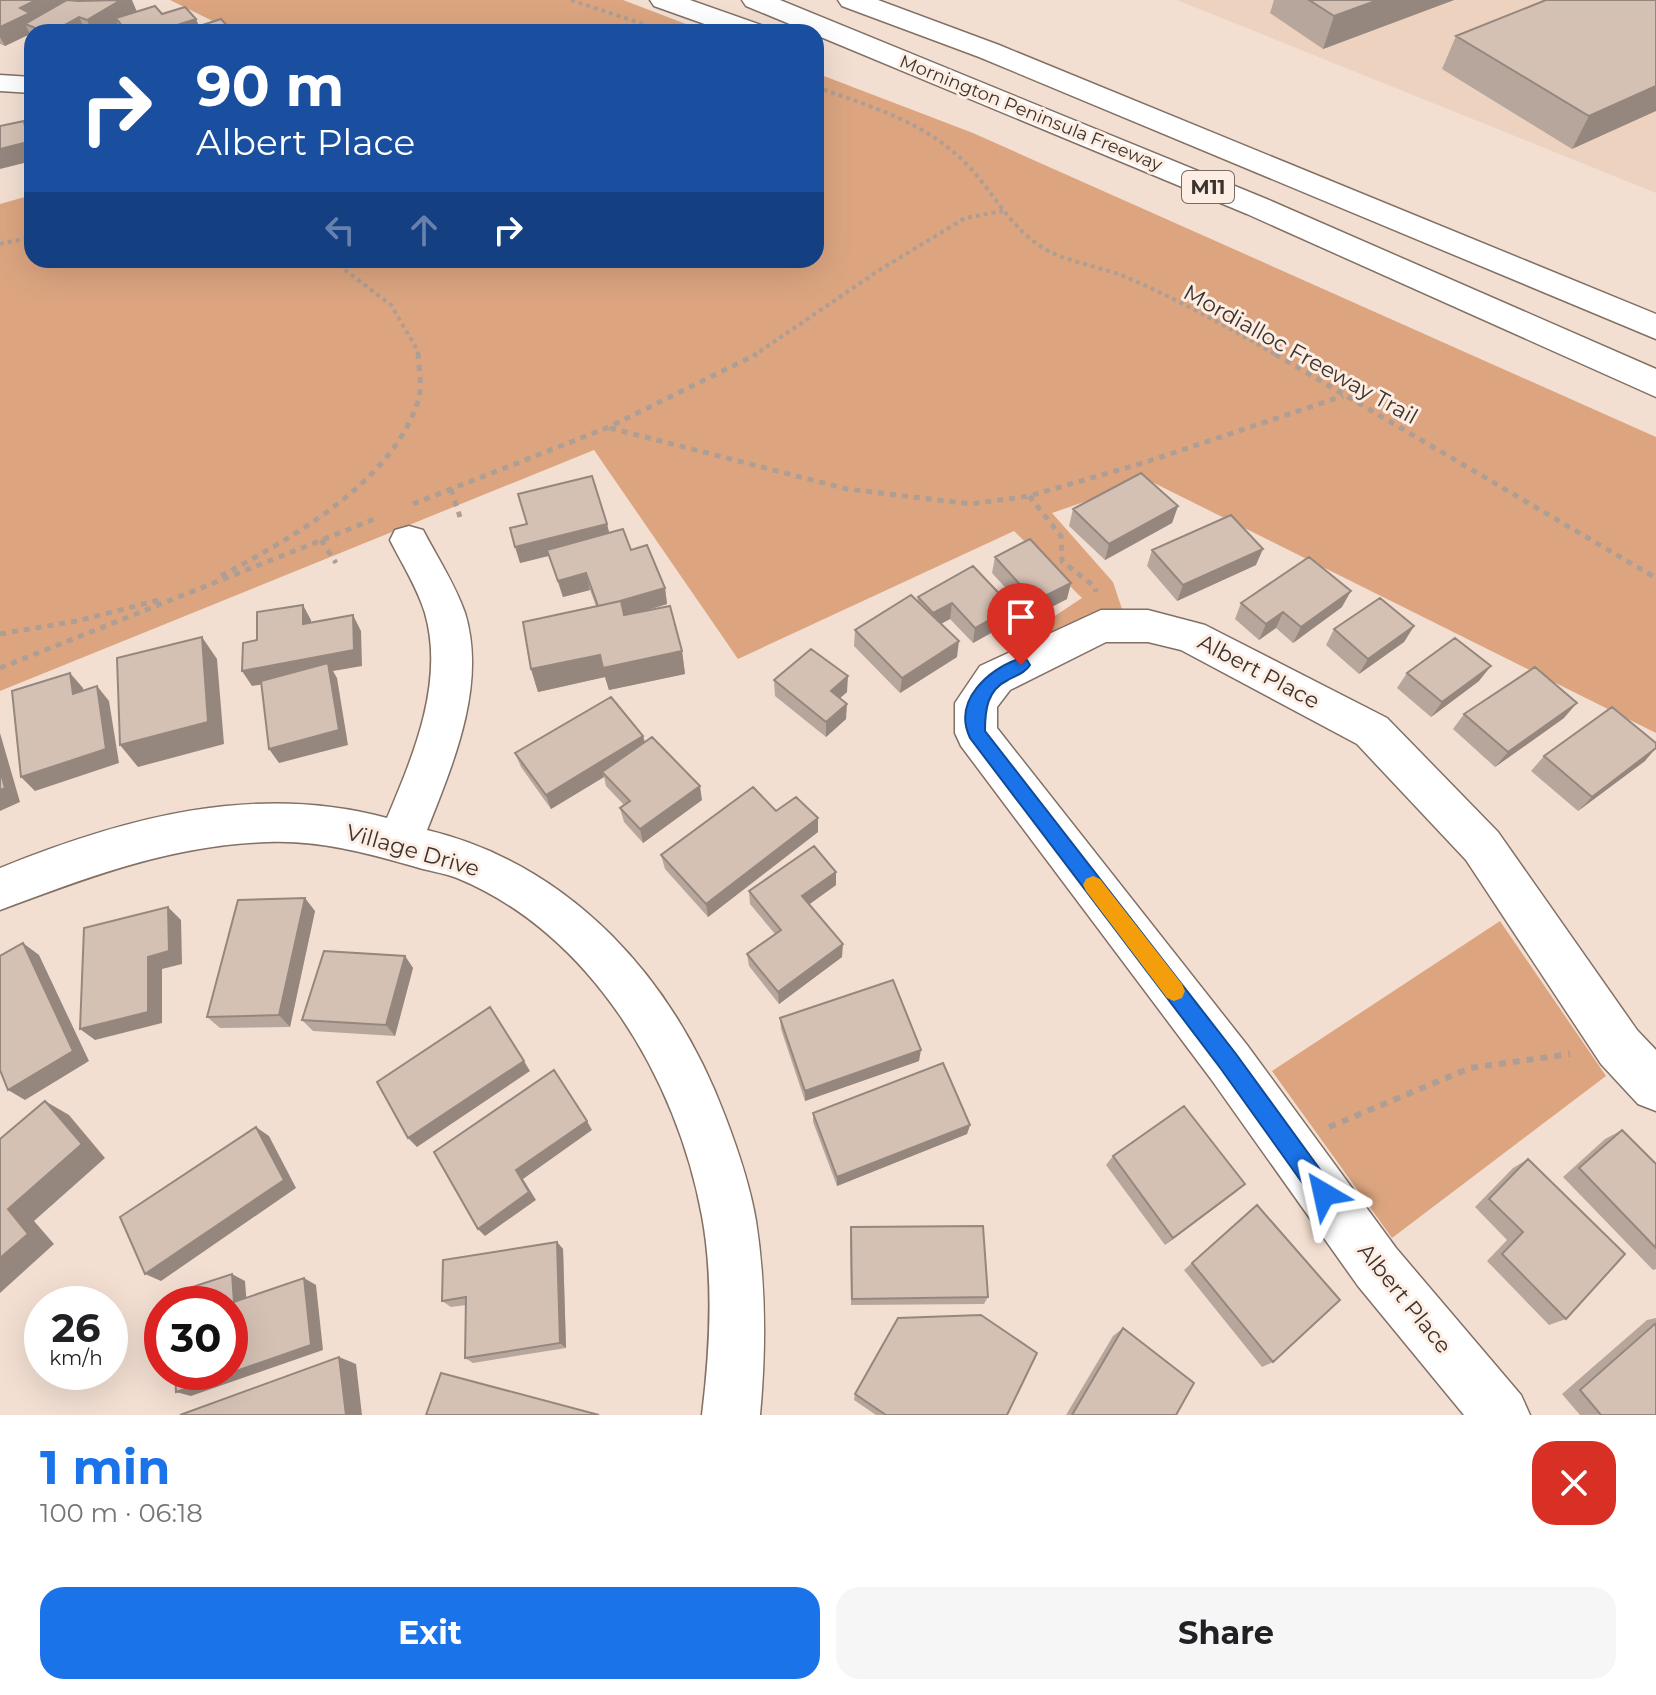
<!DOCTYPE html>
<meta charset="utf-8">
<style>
:root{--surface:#fff;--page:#f6f6f6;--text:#202124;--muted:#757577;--accent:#1a73e8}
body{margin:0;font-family:Montserrat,sans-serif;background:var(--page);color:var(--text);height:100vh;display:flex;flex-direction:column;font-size:30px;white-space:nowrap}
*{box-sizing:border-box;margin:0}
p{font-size:26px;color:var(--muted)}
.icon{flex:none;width:44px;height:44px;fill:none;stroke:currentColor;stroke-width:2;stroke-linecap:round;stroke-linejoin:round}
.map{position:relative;height:1415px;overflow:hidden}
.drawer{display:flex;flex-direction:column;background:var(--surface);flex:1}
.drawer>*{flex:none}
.banner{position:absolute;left:24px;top:24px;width:800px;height:244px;border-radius:24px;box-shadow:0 8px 32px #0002;background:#1a4fa0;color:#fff;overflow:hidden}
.speed{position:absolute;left:24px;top:1286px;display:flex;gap:16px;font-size:40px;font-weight:700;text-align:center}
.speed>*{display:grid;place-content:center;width:104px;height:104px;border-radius:50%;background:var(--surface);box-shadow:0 8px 32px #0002;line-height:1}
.speed small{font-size:20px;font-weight:400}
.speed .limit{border:12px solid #d22;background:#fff;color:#111}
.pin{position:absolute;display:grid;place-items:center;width:68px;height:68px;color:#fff;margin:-82px -34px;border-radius:50% 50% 50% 0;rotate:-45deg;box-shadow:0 0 8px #0007}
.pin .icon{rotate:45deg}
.me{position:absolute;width:88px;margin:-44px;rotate:324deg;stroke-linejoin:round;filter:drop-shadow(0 0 6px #0008)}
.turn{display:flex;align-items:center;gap:28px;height:168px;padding:0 40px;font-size:36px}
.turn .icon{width:104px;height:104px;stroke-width:2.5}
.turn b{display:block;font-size:56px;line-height:68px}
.lanes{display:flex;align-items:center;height:76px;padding:0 40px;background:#0003;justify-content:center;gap:40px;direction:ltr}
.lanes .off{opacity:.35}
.round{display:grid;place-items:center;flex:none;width:84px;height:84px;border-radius:24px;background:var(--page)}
.summary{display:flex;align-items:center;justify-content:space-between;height:136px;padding:0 40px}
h1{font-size:48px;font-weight:700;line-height:60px;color:var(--accent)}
.primary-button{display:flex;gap:16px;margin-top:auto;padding:16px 40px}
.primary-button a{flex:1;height:92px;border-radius:24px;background:var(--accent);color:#fff;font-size:32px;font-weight:700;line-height:92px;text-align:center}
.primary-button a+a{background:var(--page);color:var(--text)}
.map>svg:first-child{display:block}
.built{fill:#edd2c0}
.green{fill:#dca580}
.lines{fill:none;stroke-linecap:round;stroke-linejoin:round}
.minor-casing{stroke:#827064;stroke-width:3}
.motorway-casing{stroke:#827064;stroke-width:3}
.path-far2{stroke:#ae9e94;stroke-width:4;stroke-dasharray:4 4;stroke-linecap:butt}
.path-far1{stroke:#ae9e94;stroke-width:5;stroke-dasharray:6 6;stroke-linecap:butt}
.path{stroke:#ae9e94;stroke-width:6;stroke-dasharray:7 7;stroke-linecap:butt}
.minor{fill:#fff;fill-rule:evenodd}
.motorway{fill:#fff;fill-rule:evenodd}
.wall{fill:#b7a69b}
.shaded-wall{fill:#95877e}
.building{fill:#d5c1b4;stroke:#95877e;stroke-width:2}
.route{fill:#1a73e8;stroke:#114b97;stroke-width:2}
.slow{fill:#f59e0b}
.labels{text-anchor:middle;stroke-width:6;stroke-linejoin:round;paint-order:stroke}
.far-street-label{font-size:18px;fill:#3b332e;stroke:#fdede2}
.shield{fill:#fdede2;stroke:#756b64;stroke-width:2}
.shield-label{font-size:20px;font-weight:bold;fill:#3b332e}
.street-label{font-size:22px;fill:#3b332e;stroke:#fdede2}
</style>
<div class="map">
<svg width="1656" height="1415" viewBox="0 0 1656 1415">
<rect width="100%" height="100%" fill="#f3dfd2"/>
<path class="built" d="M1177,0H1656V193Z"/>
<path class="green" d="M170,0H623L707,32H235Z
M816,73L973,133L1656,437V733L1148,480L1052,513L1113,582L1126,621L1059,638L1044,623L1082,598L1014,531L738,659L594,450L0,691V204L32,195V260H816Z
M1500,921L1606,1076L1392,1238L1272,1071Z"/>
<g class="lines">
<g class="minor-casing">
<path id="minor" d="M0,75L32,77V93L0,91Z
M409,526L423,530C437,557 455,584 465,613C487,685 453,764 427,830C572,865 674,980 725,1116C738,1150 750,1185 756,1221C766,1286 766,1350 760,1415H702C710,1350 714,1281 702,1216C677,1079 591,933 457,878C444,873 429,871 416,867C367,853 319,840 268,842C172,845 88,877 0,910V868C124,818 255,782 387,818C413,756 445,682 425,613C417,587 402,564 390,540L395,530Z
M1101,610H1148L1205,625L1387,718L1498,832L1637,1030L1656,1050V1111L1638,1104L1601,1064L1466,860L1357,744L1181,650L1148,642H1106L1010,690L997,707V728L1247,1045L1396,1248L1521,1395L1530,1415H1464L1358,1286L1211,1079L961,746L955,733V703L980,666Z"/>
</g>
<g class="motorway-casing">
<path id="motorway" d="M650,0H690L764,26L768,32H727L654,6Z
M742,0H780L1269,200L1656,369V397L1247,214L816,35V32H809L746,6Z
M838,0H878L999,45L1656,314V339L979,57L842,6Z"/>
</g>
<path class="path-far2" d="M571,0L643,24
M816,87C872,107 930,123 971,169C995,195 1010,226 1040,246C1064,262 1099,266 1126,277C1179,300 1229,328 1278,356
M0,244L32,237
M332,260L391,305L418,351V356
M753,356L878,271L965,218L1003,211"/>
<path class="path-far1" d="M1275,354L1656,578
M610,428L847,489L971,504L1029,496L1146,462L1343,396
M451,489L460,517
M1029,496L1061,536L1062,561L1095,587L1096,592
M413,504L609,427L757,354
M321,540L336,563
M221,576C293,537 394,482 419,398C422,385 419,368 418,354
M0,634L77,621L163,599
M0,668L377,518"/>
<path class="path" d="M1329,1127L1470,1068L1570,1054"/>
<use href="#minor" class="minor"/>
<use href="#motorway" class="motorway"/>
</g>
<path class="wall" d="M0,0L162,14L196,19L199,26L233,32H122L118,24L104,32H32V38L30,34L5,46L0,44Z
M1274,0H1454L1323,49L1270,13Z
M1656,0L1572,149L1442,69L1456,36Z
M1178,506L1172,523L1105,560L1069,526L1073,509Z
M607,524L609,533L631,550L665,588L667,604L643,611L682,651L685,674L609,690L605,677L538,692L531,669L596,606L590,590L563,597L549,556L520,563Z
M1152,550L1256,565L1177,601L1147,566Z
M995,557L1067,599L1032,617L992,573Z
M918,597L1012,607L1009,623L973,643L950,619L941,624L957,657L900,693L854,646L855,630L917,601Z
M1241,603L1342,607L1293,643L1276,628L1259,640L1235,619Z
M1414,626L1404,642L1359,674L1326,645L1334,629Z
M1407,673L1479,681L1431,717L1397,688Z
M774,680L847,692L840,698L846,719L826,737L775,696Z
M1464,714L1564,718L1495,767L1453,729Z
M643,736L645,742L702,800L643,843L624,822L620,808L624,805L606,786L604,777L551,809L521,767L515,753Z
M1544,756L1645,761L1578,811L1531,771Z
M776,811L818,818V832L708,917L665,869L661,855Z
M836,885L809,904L842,957L779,1004L749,966L747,954L775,934L750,904L749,891Z
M315,911L290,1027L220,1028L207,1017Z
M405,956L413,968L395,1036L313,1031L302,1020Z
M780,1018L919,1061L805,1101L781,1029Z
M813,1113L970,1125L967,1134L837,1186L813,1122Z
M1622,1130L1656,1164V1269L1653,1270L1563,1177L1605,1139Z
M1113,1156L1236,1192L1165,1245L1106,1165Z
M1528,1159L1566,1319L1549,1325L1487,1261L1507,1240L1475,1207L1513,1168Z
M1257,1205L1273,1362L1262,1367L1184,1270Z
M850,1235L988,1297L984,1304L851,1305Z
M557,1242L563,1249L566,1348L473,1363L465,1358L466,1305L451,1307L442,1301Z
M1656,1318V1415H1580L1562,1394L1647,1320Z
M1123,1328L1176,1415H1066L1113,1336Z
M855,1394L1007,1415H876L854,1400Z"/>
<path class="shaded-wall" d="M36,0H66L25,24L30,34L5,46L0,37V27L20,8Z
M121,0H132L137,12L116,18L118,24L104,32H92L87,20Z
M1378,0H1454L1323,49L1334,16Z
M79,17L86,32H52Z
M196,19L201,32H155Z
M1656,86V111L1572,149L1589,116Z
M24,121L32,136V161L0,169V149Z
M1178,506L1172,523L1105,560L1109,544Z
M607,524L611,540L520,563L515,547Z
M1263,549L1256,565L1177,601L1183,585Z
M586,573L590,590L563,597L558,581Z
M1071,583L1067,599L1032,617L1035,601Z
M665,588L667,604L602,624L599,608Z
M1351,591L1342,607L1293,643L1301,627Z
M952,603L950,619L931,629L933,613Z
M303,605L311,620L312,640L303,624Z
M1012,607L1009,623L973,643L975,628Z
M1283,612L1276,628L1259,640L1266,624Z
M353,615L361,631L362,666L333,671L337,678L348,745L279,763L269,749L330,672L252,686L242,671Z
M1414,626L1404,642L1359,674L1368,659Z
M202,637L217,659L224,744L138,767L120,745Z
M959,641L957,657L900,693L902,678Z
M682,651L685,674L609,690L605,677L538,692L531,669L600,655Z
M1491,666L1479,681L1431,717L1442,702Z
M70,673L83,688L86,709L73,694Z
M848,676L847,692L831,706V691Z
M97,686L109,701L119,763L35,791L21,777Z
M1577,703L1564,718L1495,767L1508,752Z
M847,704L846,719L826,737V722Z
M0,733L20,802L0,811Z
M643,736L647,751L602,772L604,777L551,809L546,795Z
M1656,748L1645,761L1578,811L1592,797Z
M700,786L702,800L643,843L640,829Z
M818,818V832L708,917L706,904Z
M836,872V885L803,909L802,896Z
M305,898L315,911L290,1027L279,1015Z
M168,907L181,920L182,964L162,969V1023L95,1040L80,1029Z
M23,943L39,955L89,1061L25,1100L8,1090Z
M843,944L842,957L779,1004L778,992Z
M405,956L413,968L395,1036L386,1025Z
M921,1050L919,1061L805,1101V1091Z
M524,1061L530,1071L417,1147L408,1138Z
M45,1101L69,1115L105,1158L34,1221L54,1244L0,1293V1258L8,1209Z
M587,1121L592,1130L523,1179L536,1200L485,1236L478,1229L516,1170Z
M970,1125L967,1134L837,1186V1177Z
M256,1127L269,1136L296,1188L161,1281L145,1274Z
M1245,1184L1236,1192L1165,1245L1173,1238Z
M557,1242L563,1249L566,1348L560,1343Z
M232,1274L245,1281L247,1308L234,1302Z
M304,1278L316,1285L323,1350L191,1396L176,1392Z
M339,1357L356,1364L362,1415H346Z"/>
<path class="building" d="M0,0H36L20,8L30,13L0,27Z
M67,0L78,1L121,0L87,20L79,17L52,32H46L25,24Z
M1309,0H1378L1334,16Z
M1546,0H1656V86L1589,116L1456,36Z
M155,6L162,14L185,7L196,19L155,32H127L116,18Z
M221,19L233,32H181Z
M24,121L28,142L0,149V126Z
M1141,473L1178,506L1109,544L1073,509Z
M592,476L607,524L515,547L510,528L527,524L518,494Z
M1231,515L1263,549L1183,585L1152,550Z
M623,529L631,550L647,545L665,588L620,601L598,606L586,573L558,581L547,550Z
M1030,539L1071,583L1035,601L995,557Z
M1309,557L1351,591L1301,627L1283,612L1266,624L1241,603Z
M973,566L1012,607L975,628L952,603L933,613L918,597Z
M911,595L959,641L902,678L855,630Z
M1380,598L1414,626L1368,659L1334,629Z
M621,601L624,615L670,606L682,651L603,668L600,655L531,669L523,622Z
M303,605V624L353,615L354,650L242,671L243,643L257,640V612Z
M202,637L208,722L120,745L117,658Z
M1455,638L1491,666L1442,702L1407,673Z
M811,649L848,676L831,691L847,704L826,722L774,680Z
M328,663L339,730L269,749L261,681Z
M1535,667L1577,703L1508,752L1464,714Z
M70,673L73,694L97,686L106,749L21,777L12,691Z
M611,697L643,736L546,795L515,753Z
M1612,707L1656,743V748L1592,797L1544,756Z
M652,737L700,786L640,829L620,808L630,801L602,772Z
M0,770L5,788L0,790Z
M753,787L776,811L796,797L818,818L706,904L661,855Z
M814,846L836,872L802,896L843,944L778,992L747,954L781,930L749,891Z
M305,898L279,1015L207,1017L238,900Z
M168,907L169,951L148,957V1012L80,1029L84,928Z
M23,943L73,1051L8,1090L0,1070V956Z
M324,951L405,956L386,1025L302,1020Z
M893,980L921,1050L805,1091L780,1018Z
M490,1007L524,1061L408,1138L377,1082Z
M943,1063L970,1125L837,1177L813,1113Z
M554,1070L587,1121L516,1170L529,1192L478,1229L434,1152Z
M45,1101L82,1144L8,1209L28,1234L0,1258V1139Z
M1184,1106L1245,1184L1173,1238L1113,1156Z
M256,1127L284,1180L145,1274L120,1217Z
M1622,1130L1656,1164V1248L1579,1168Z
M1528,1159L1625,1254L1566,1319L1502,1254L1523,1232L1489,1199Z
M1257,1205L1340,1300L1273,1362L1192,1263Z
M983,1226L988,1297L852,1299L851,1227Z
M557,1242L560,1343L465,1358L466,1297L442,1301L443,1260Z
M232,1274L234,1302L304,1278L311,1345L176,1392L175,1372H230V1304H172L171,1294Z
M981,1315L1037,1353L1007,1415H886L855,1394L898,1318Z
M1656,1323V1415H1601L1580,1390Z
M1123,1328L1194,1383L1176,1415H1072Z
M339,1357L346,1415H180Z
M441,1373L599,1415H426Z"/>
<path class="route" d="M1021,658L1027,660L1030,665C1025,673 1017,675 1008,680C987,690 985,710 985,731L1236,1054L1332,1186L1335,1194L1332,1202L1324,1205L1316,1202L1221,1069L970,738C952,700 989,669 1021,658Z"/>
<path class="slow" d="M1093,876L1100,879L1182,984L1185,991L1182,998L1174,1001L1167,998L1086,891L1083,885L1086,879Z"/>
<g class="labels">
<g class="far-street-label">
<text transform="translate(1031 113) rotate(22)" y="6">Mornington Peninsula Freeway</text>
</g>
<rect class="shield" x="1182" y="171" width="52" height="32" rx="6"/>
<g class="shield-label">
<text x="1208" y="194">M11</text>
</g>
<g class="street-label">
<text transform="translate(1301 354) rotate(29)" y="8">Mordialloc Freeway Trail</text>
<text transform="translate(1259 671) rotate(28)" y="8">Albert Place</text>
<text transform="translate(413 850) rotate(16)" y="8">Village Drive</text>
<text transform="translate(1405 1298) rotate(51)" y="8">Albert Place</text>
</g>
</g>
</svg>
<div class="speed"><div>26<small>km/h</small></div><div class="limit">30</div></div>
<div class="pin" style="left:1021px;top:665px;background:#d93025"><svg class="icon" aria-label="arrive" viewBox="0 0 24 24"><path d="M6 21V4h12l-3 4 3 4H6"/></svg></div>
<svg class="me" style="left:1324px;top:1194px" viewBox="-20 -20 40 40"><path d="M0-17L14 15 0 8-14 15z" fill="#1a73e8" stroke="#fff" stroke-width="4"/></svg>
<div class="banner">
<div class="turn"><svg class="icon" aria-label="right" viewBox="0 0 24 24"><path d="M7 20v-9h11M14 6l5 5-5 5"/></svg><div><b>90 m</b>Albert Place</div></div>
<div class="lanes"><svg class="icon off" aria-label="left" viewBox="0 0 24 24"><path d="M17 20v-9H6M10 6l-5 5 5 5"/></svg><svg class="icon off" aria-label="ahead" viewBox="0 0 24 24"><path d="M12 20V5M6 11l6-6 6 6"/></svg><svg class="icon" aria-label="right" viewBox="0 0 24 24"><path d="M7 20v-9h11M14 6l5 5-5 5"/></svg></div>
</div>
</div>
<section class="drawer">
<div class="summary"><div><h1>1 min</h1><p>100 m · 06:18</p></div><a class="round" style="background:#d93025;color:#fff"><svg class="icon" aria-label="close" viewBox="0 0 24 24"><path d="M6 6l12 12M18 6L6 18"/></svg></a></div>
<div class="primary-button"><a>Exit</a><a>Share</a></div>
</section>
